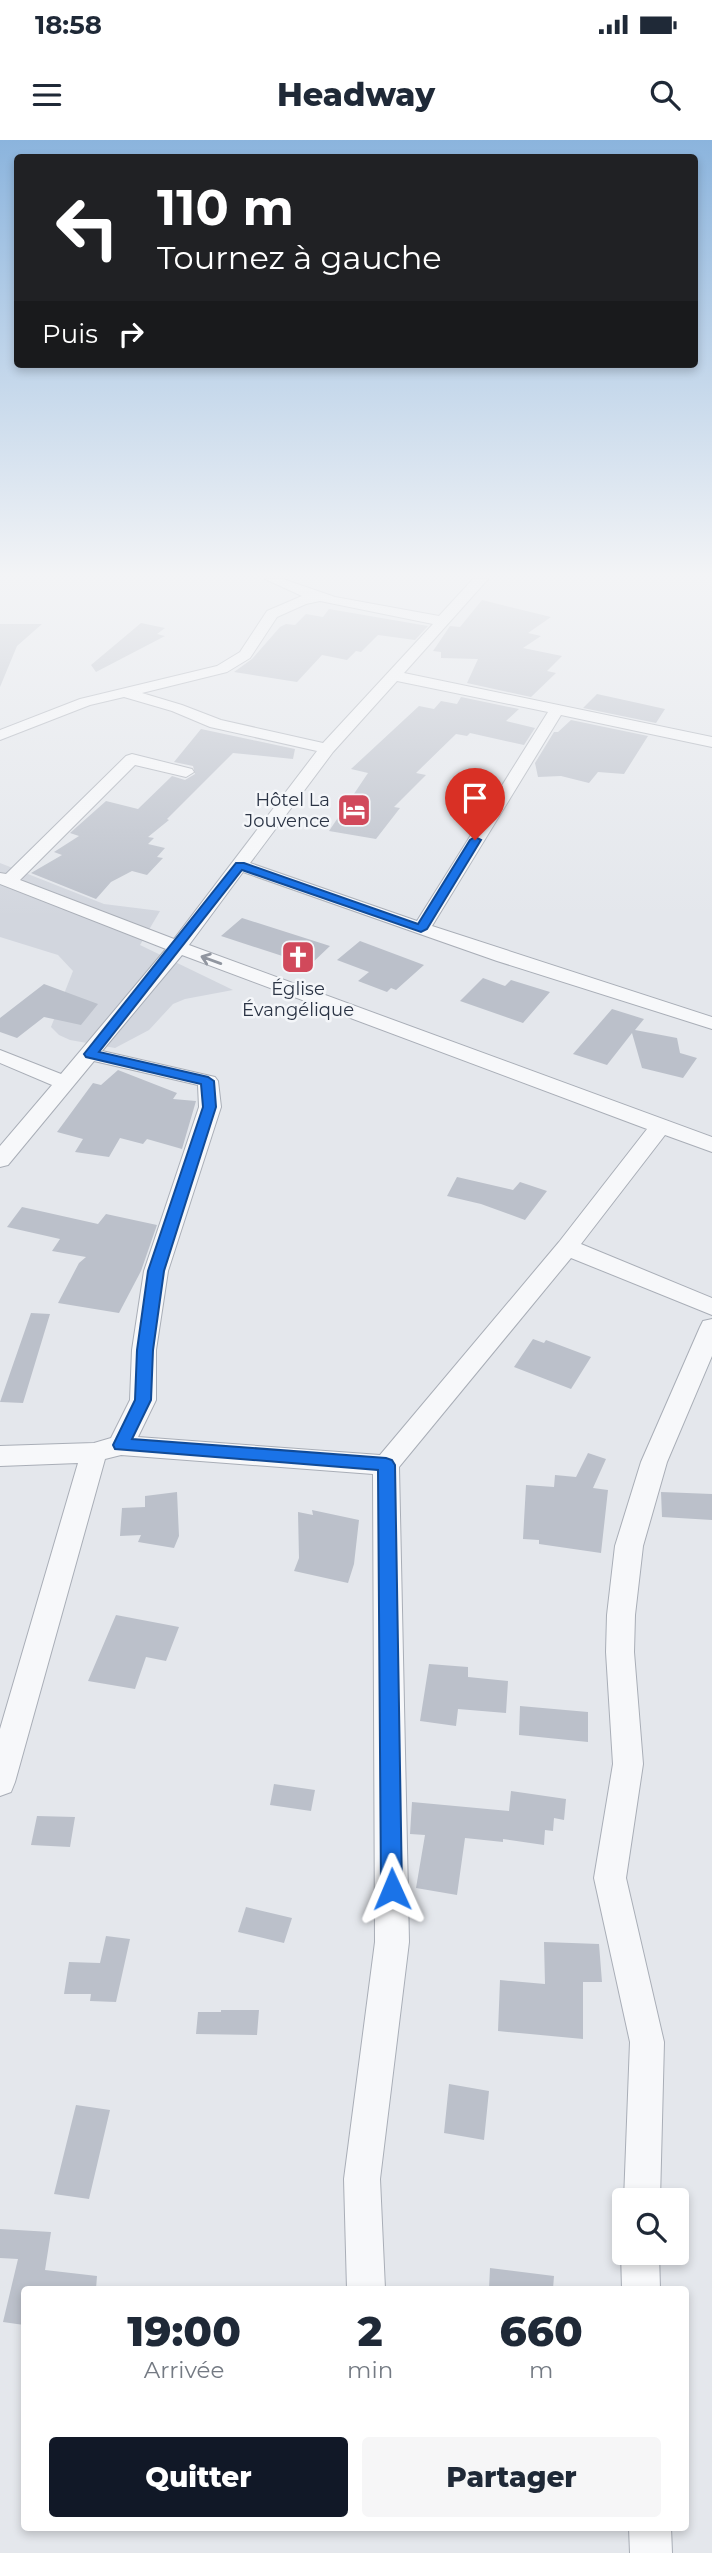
<!DOCTYPE html>
<html lang="fr">
<meta charset="utf-8">
<style>
:root{--surface:#fff;--page:#f6f6f7;--text:#1f2937;--muted:#747a83;--accent:#111827}
body{margin:0;font-family:Montserrat,sans-serif;background:var(--page);color:var(--text);height:100vh;display:flex;flex-direction:column;font-size:26px;white-space:nowrap}
*{box-sizing:border-box;margin:0}
p{font-size:23px;color:var(--muted)}
.icon{flex:none;width:38px;height:38px;fill:none;stroke:currentColor;stroke-width:2;stroke-linecap:round;stroke-linejoin:round}
.map{position:relative;flex:1;overflow:hidden}
.details{position:absolute;left:21px;top:2146px;width:668px;height:245px;display:flex;flex-direction:column;background:var(--surface);border-radius:7px;box-shadow:0 4px 10px #0003}
.details>*{flex:none}
.banner{position:absolute;left:14px;top:14px;width:684px;height:214px;border-radius:7px;box-shadow:0 4px 10px #0003;background:#202124;color:#fff;overflow:hidden}
.fabs{position:absolute;left:612px;top:2048px;display:grid;gap:14px}
.fabs a{display:grid;place-items:center;width:77px;height:77px;border-radius:7px;background:var(--surface);box-shadow:0 4px 10px #0003;font-size:35px}
.pin{position:absolute;display:grid;place-items:center;width:60px;height:60px;color:#fff;margin:-72px -30px;border-radius:50% 50% 50% 0;rotate:-45deg;box-shadow:0 0 7px #0007}
.pin .icon{rotate:45deg}
.me{position:absolute;width:77px;margin:-38px;rotate:359deg;stroke-linejoin:round;filter:drop-shadow(0 0 5px #0008)}
.turn{display:flex;align-items:center;gap:24px;height:147px;padding:0 28px;font-size:32px}
.turn .icon{width:91px;height:91px;stroke-width:2.5}
.turn b{display:block;font-size:49px;line-height:60px}
.then{display:flex;align-items:center;height:66px;padding:0 28px;background:#0003;gap:14px;font-size:26px}
.eta{display:flex;justify-content:space-evenly;align-items:center;height:119px;text-align:center}
.eta b{font-size:42px;font-weight:800;line-height:49px}
.action{display:flex;gap:14px;margin-top:auto;padding:14px 28px}
.action a{flex:1;height:80px;border-radius:7px;background:var(--accent);color:#fff;font-size:28px;font-weight:800;line-height:80px;text-align:center}
.action a+a{background:var(--page);color:var(--text)}
.status{display:flex;justify-content:space-between;align-items:center;height:49px;padding:0 35px;background:var(--surface);direction:ltr}
.status svg{height:19px;fill:currentColor}
header{display:flex;justify-content:space-between;align-items:center;height:91px;padding:0 28px;background:var(--surface);font-size:32px;font-weight:800}
.map>svg:first-child{display:block}
.built{fill:#d2d6de}
.building{fill:#bbc0ca}
.lines{fill:none;stroke-linecap:round;stroke-linejoin:round}
.minor-casing{stroke:#a9aeb7;stroke-width:2}
.minor{fill:#f7f8fa;fill-rule:evenodd}
.oneway{stroke:#9196a0}
.route{fill:#1a73e8;stroke:#114b97;stroke-width:2}
.labels{text-anchor:middle;stroke-width:5;stroke-linejoin:round;paint-order:stroke}
.far-poi-label{font-size:18px;fill:#2b3445;stroke:#f4f6f9;text-anchor:end}
</style>
<div class="status"><b>18:58</b><svg viewBox="0 0 49 12"><path d="M0 12V9h3v3zM5 12V6h3v6zM10 12V3h3v9zM15 12V0h3v12zM26 1h20v11H26zM47 4h2v5h-2z"/></svg></div>
<header><svg class="icon" aria-label="menu" viewBox="0 0 24 24"><path d="M4 6h16M4 12h16M4 18h16"/></svg>Headway<svg class="icon" aria-label="search" viewBox="0 0 24 24"><circle cx="10" cy="10" r="6"/><path d="M15 15l6 6"/></svg></header>
<div class="map">
<svg width="712" height="2413" viewBox="0 0 712 2413">
<rect width="100%" height="100%" fill="#e4e7ec"/>
<path class="built" d="M0,723L104,764L160,771L140,805L233,850L185,859L173,864L149,890L115,908L70,900L59,895L51,887L73,831L58,815L0,797Z"/>
<path class="building" d="M482,460L551,477L528,493L541,496L523,508L562,516L547,531L556,533L531,557L467,543L478,519L441,518V512L433,511L450,486L460,487Z
M329,469L428,486L415,500L378,495L361,512L356,511L347,520L322,515L297,542L234,532L252,519L280,487L286,484L295,485L306,474L323,477Z
M141,483L165,488L157,494L165,496L96,532L91,525Z
M0,484H42L17,506L0,547Z
M597,554L638,563L665,569L656,583L583,568Z
M461,557L519,569L506,581L535,588L524,605L470,593L467,596L456,594L416,633L426,635L394,667L400,668L376,699L329,691L368,633L351,629L419,566L434,569L441,561L457,564Z
M571,580L648,596L624,634L598,632L589,643L561,636L538,637L535,623L554,592H558Z
M201,589L295,609L293,619L233,613L167,679L169,680L148,697L154,698L148,704L165,708L157,717L163,718L147,735L132,731L111,742L96,759L31,733L62,715L54,712L79,696L70,693L106,661L138,669L172,636L185,640L195,634L193,626L174,622Z
M242,778L330,806L310,825L221,796Z
M360,801L424,825L396,850L391,848L387,852L358,841L369,832L337,820Z
M483,838L505,846L511,840L550,852L523,883L460,861Z
M44,844L98,864L81,885L44,877L17,898L0,892V878Z
M612,869L644,879L635,890L677,898L680,913L697,918L683,938L642,928L632,893L607,925L573,914Z
M118,930L177,953L173,959L196,961L182,1009L147,999L143,1004L120,998L109,1017L75,1012L83,999L57,992L93,943L101,945Z
M457,1037L513,1050L520,1042L547,1051L525,1080L481,1064L447,1056Z
M22,1067L98,1084L106,1074L157,1085L141,1131L119,1173L58,1163L79,1123L86,1117L52,1111L60,1099L7,1087Z
M31,1173L50,1174L23,1263L0,1262Z
M533,1199L544,1203L546,1200L591,1217L571,1249L514,1227Z
M588,1313L606,1319L593,1348L608,1350L601,1413L539,1404V1400L523,1399L526,1345L554,1347L555,1335L576,1337Z
M177,1352L179,1396L174,1408L138,1402L141,1395L120,1396L122,1368L145,1367V1356Z
M661,1352L712,1354V1380L662,1377Z
M312,1370L359,1380L354,1424L348,1443L294,1431L299,1418L298,1372L313,1375Z
M116,1475L179,1487L166,1521L146,1517L135,1549L88,1541Z
M429,1524L468,1527V1537L508,1541L506,1573L458,1569L456,1586L420,1581Z
M520,1566L588,1572V1602L519,1595Z
M274,1644L315,1650L311,1671L270,1665Z
M511,1651L566,1659L564,1680L554,1678L553,1691L545,1690L544,1705L503,1699V1702L465,1698L457,1755L416,1748L425,1695L410,1694L412,1662L509,1671Z
M37,1676L75,1677L70,1707L31,1705Z
M246,1767L292,1778L284,1803L238,1792Z
M106,1796L130,1799L116,1862L90,1861L91,1854H64L69,1822L100,1823Z
M544,1802L599,1804L602,1842H583V1899L498,1891L500,1840L545,1844Z
M221,1870H259L257,1895L196,1894L198,1872H221Z
M449,1944L489,1951L484,2000L444,1993Z
M76,1965L110,1970L89,2059L54,2054Z
M0,2089L51,2092L45,2130L97,2136L96,2149H24V2185L3,2182L18,2119L0,2118Z
M490,2128L554,2136L553,2149H489Z"/>
<g class="lines">
<g class="minor-casing">
<path id="minor" d="M265,439H283L335,457L439,476L473,439H488L404,533L712,597V607L561,575L432,786L712,877V889L497,821L243,732L189,805L712,997V1012L665,995L581,1104L712,1158V1175L571,1118L399,1327L409,1802L380,2039L385,2149H347L344,2039L375,1802L373,1334L121,1315L105,1319L15,1642L11,1652L0,1656V1589L78,1323L0,1326V1306L94,1303L111,1298L130,1260L132,1210L144,1131L199,967L198,945L94,921L8,1025L0,1027V1006L52,945L0,923V910L61,934L166,809L0,744V733L6,734L126,616L132,614L192,629L194,632L186,637L135,625L20,740L174,799L317,611L210,587L172,571L124,557L90,565L0,600V590L80,559L217,526L240,512L267,471L302,456ZM320,461L433,484L323,603L221,580L182,565L142,553L227,532L250,518L277,477L306,464ZM397,541L548,572L417,781L250,723L333,612ZM182,815L647,989L559,1102L380,1315L138,1297L156,1260V1210L168,1131L221,967L218,941L215,937L102,911Z
M712,1179V1216L667,1322L643,1406L635,1475L634,1512L643,1624L626,1738L664,1902L660,2060H625V2063L624,2060L630,1902L594,1738L613,1624L606,1512L607,1475L615,1406L641,1322L700,1187L703,1181Z
M625,2104V2112H659L660,2149H622L621,2112Z
M629,2387H671L672,2413H630Z"/>
</g>
<use href="#minor" class="minor"/>
</g>
<defs><path id="oneway-shaft" d="M-6 0H5M1.5-3L5.5 0L1.5 3" fill="none" stroke-width="1.6" stroke-linecap="round" stroke-linejoin="round" transform="scale(1.75)"/></defs>
<use class="oneway" href="#oneway-shaft" transform="translate(211 820) rotate(-160)"/>
<linearGradient id="sky" x2="0" y2="1"><stop stop-color="#8bb4dd"/><stop offset="0.56" stop-color="#f3f4f6"/><stop offset="1" stop-color="#f3f4f6" stop-opacity="0"/></linearGradient>
<rect width="712" height="777" fill="url(#sky)"/>
<path class="route" d="M475,697L481,700L427,789L421,792L242,730L99,912L208,937L214,941L216,967L164,1131L153,1210L151,1260L132,1299L386,1318L392,1320L395,1325L402,1749L399,1756L392,1759L384,1756L381,1749L378,1330L115,1309L113,1305L135,1260L137,1210L148,1131L203,967L201,944L86,917L84,914L236,723H244L418,784L470,700Z"/>
<defs>
<g id="hotel-square" transform="scale(1.75)"><rect x="-9" y="-9" width="18" height="18" rx="4" fill="#d1495b" stroke="#f4f6f9"/><path d="M-6-4.5h1.5V1H6V5H4.5V3h-9V5H-6ZM-4 0a1.8 1.8 0 1 1 3.6 0ZM.5 0V-2.5h3Q6-2.5 6 0Z" fill="#fff"/></g>
<g id="church-square" transform="scale(1.75)"><rect x="-9" y="-9" width="18" height="18" rx="4" fill="#d1495b" stroke="#f4f6f9"/><path d="M-1.2-6h2.4v3.5h3.3v2.4h-3.3V6h-2.4V-.1h-3.3v-2.4h3.3Z" fill="#fff"/></g>
</defs>
<g fill-rule="evenodd">
<use href="#hotel-square" x="354" y="670"/>
<use href="#church-square" x="298" y="817"/>
</g>
<g class="labels">
<g class="far-poi-label">
<text x="330" y="666">Hôtel La<tspan x="330" dy="21">Jouvence</tspan></text>
<text x="298" y="855" text-anchor="middle">Église<tspan x="298" dy="21">Évangélique</tspan></text>
</g>
</g>
</svg>
<div class="fabs">
<a><svg class="icon" aria-label="search" viewBox="0 0 24 24"><circle cx="10" cy="10" r="6"/><path d="M15 15l6 6"/></svg></a>
</div>
<div class="pin" style="left:475px;top:700px;background:#d93025"><svg class="icon" aria-label="arrive" viewBox="0 0 24 24"><path d="M6 21V4h12l-3 4 3 4H6"/></svg></div>
<svg class="me" style="left:392px;top:1749px" viewBox="-20 -20 40 40"><path d="M0-17L14 15 0 8-14 15z" fill="#1a73e8" stroke="#fff" stroke-width="4"/></svg>
<div class="banner">
<div class="turn"><svg class="icon" aria-label="left" viewBox="0 0 24 24"><path d="M17 20v-9H6M10 6l-5 5 5 5"/></svg><div><b>110 m</b>Tournez à gauche</div></div>
<div class="then">Puis<svg class="icon" aria-label="right" viewBox="0 0 24 24"><path d="M7 20v-9h11M14 6l5 5-5 5"/></svg></div>
</div>
<section class="details">
<div class="eta">
<div><b>19:00</b><p>Arrivée</p></div>
<div><b>2</b><p>min</p></div>
<div><b>660</b><p>m</p></div>
</div>
<div class="action"><a>Quitter</a><a>Partager</a></div>
</section>
</div>
